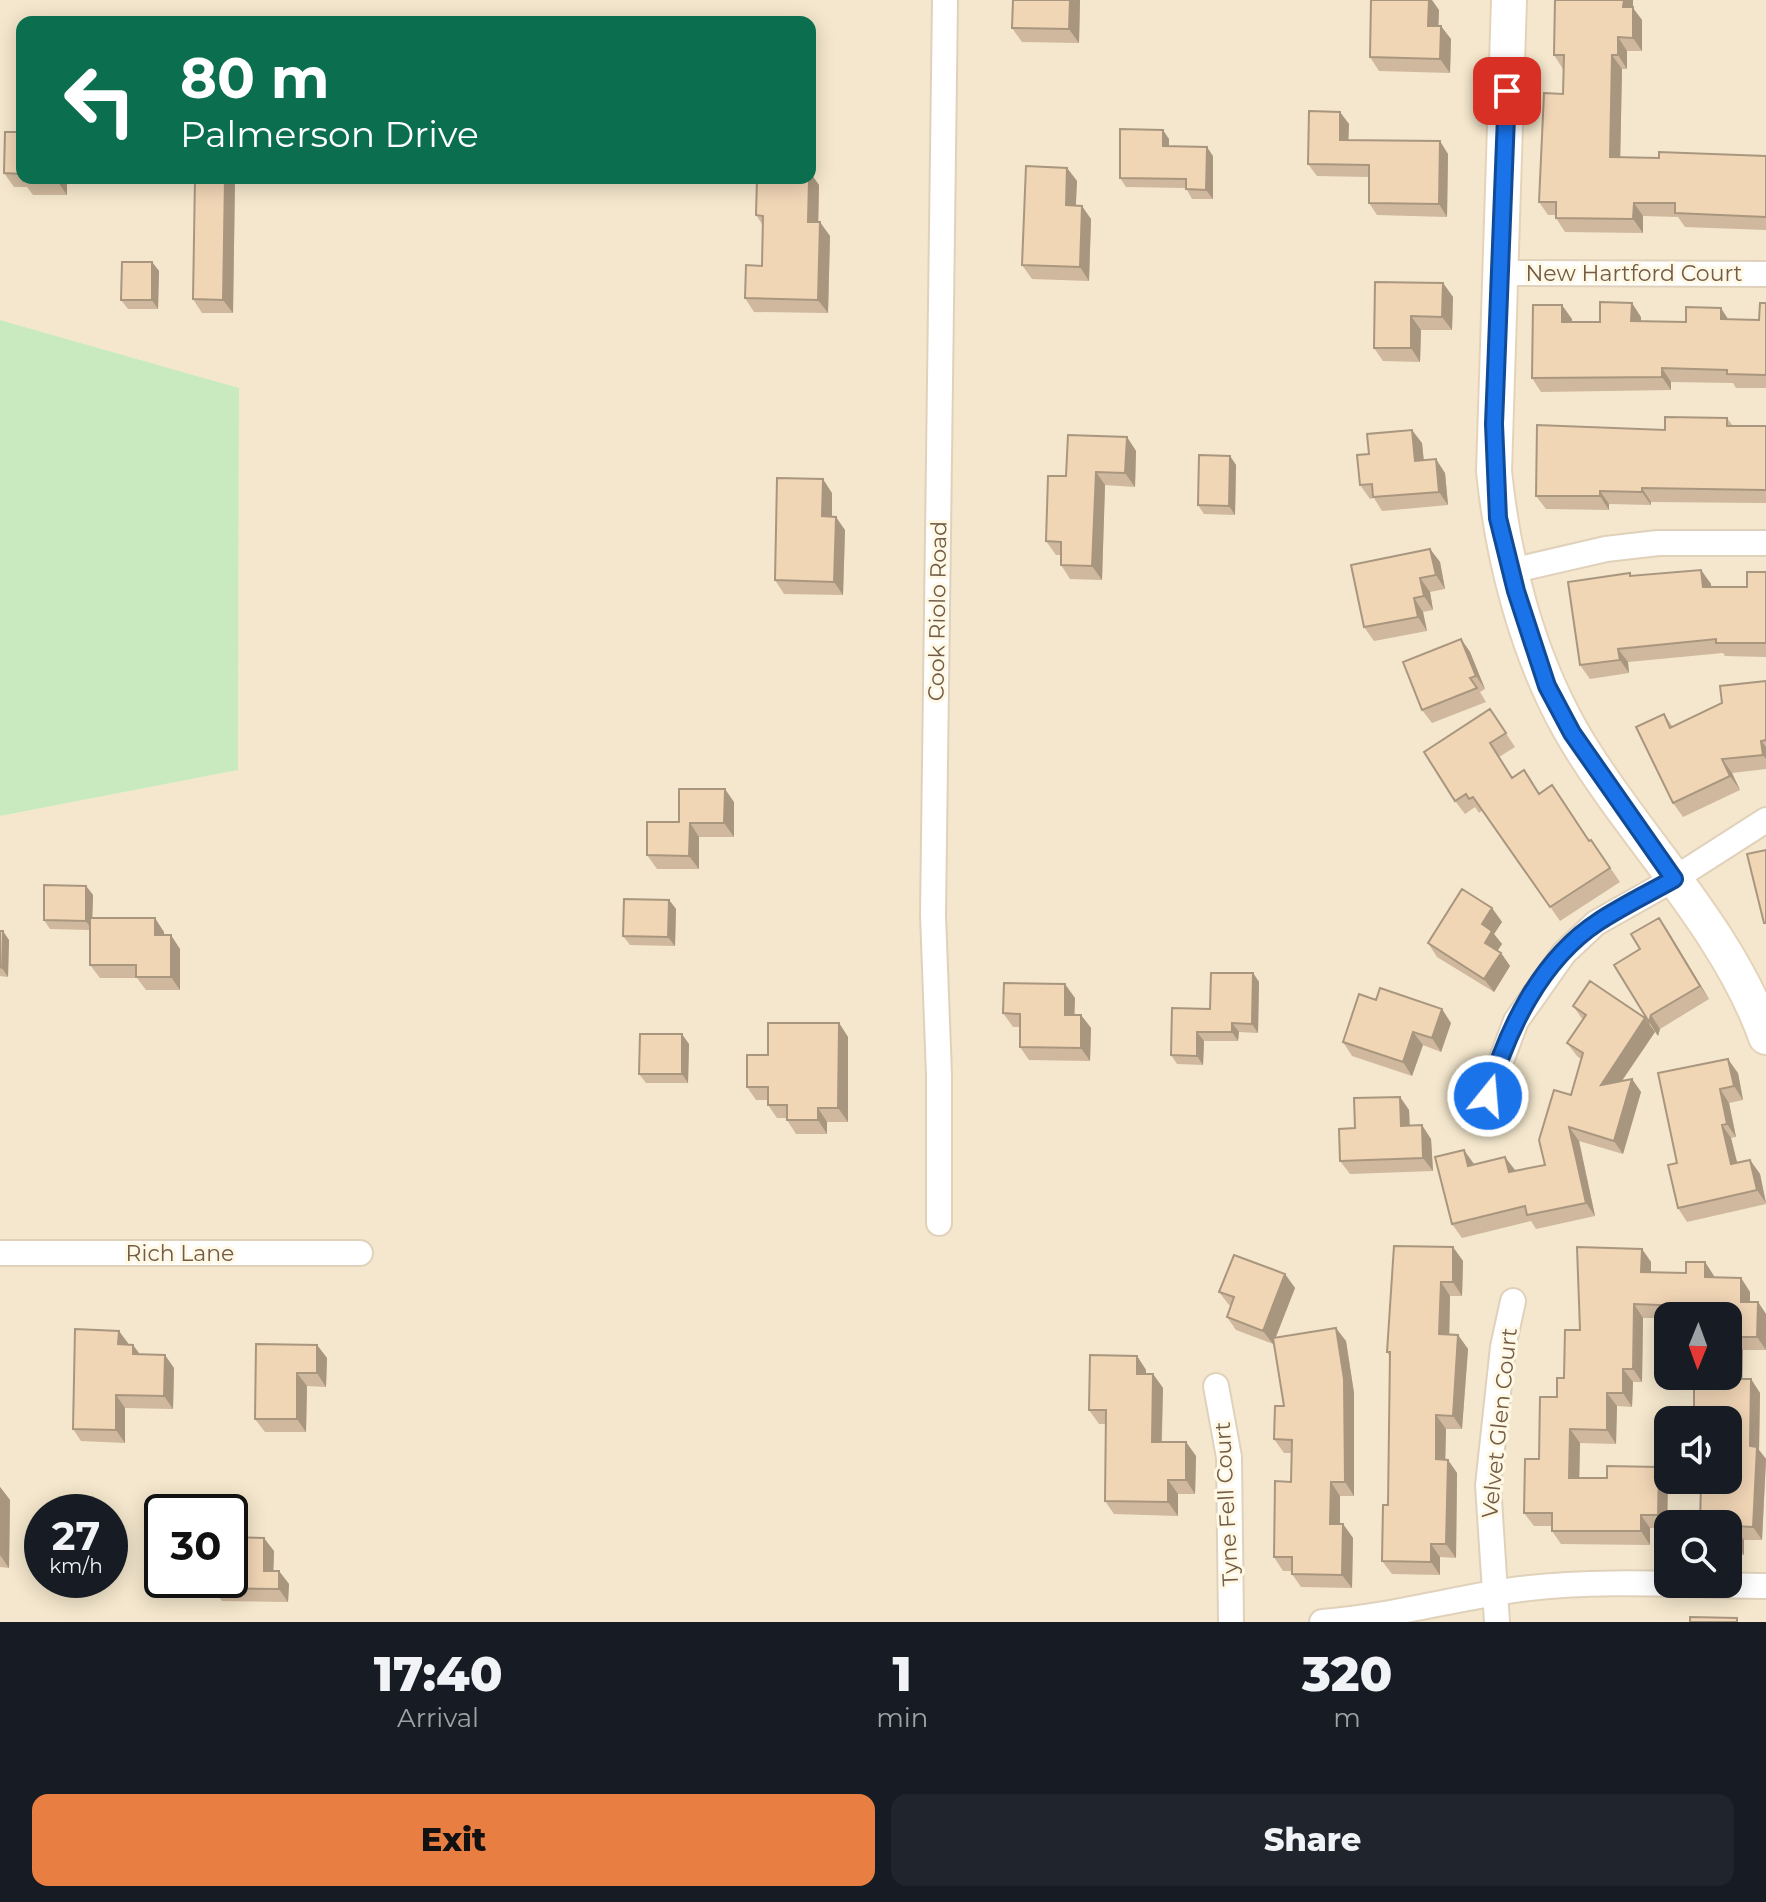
<!DOCTYPE html>
<style>
:root{--surface:#171b24;--page:#20242c;--text:#f1f3f6;--muted:#9ea1a6;--accent:#e87e42}
body{margin:0;font-family:Montserrat,sans-serif;background:var(--page);color:var(--text);height:100vh;display:flex;flex-direction:column;font-size:30px;white-space:nowrap}
*{box-sizing:border-box;margin:0}
p{font-size:26px;color:var(--muted)}
.icon{flex:none;width:44px;height:44px;fill:none;stroke:currentColor;stroke-width:2;stroke-linecap:round;stroke-linejoin:round}
.map{position:relative;height:1622px;overflow:hidden}
.side{display:flex;flex-direction:column;background:var(--surface);flex:1}
.side>*{flex:none}
.banner{position:absolute;left:16px;top:16px;width:800px;height:168px;border-radius:16px;box-shadow:0 4px 20px #0003;background:#0b6e4f;color:#fff;overflow:hidden}
.needle{width:52px;rotate:181deg}
.controls{position:absolute;left:1654px;top:1302px;display:grid;gap:16px}
.controls a{display:grid;place-items:center;width:88px;height:88px;border-radius:16px;background:var(--surface);box-shadow:0 4px 20px #0003;font-size:40px}
.speed{position:absolute;left:24px;top:1494px;display:flex;gap:16px;font-size:40px;font-weight:700;text-align:center}
.speed>*{display:grid;place-content:center;width:104px;height:104px;border-radius:50%;background:var(--surface);box-shadow:0 4px 20px #0003;line-height:1}
.speed small{font-size:20px;font-weight:400}
.speed .limit{border:4px solid #111;border-radius:12px;background:#fff;color:#111}
.pin{position:absolute;display:grid;place-items:center;width:68px;height:68px;color:#fff;margin:-34px;border-radius:16px;box-shadow:0 4px 12px #0006}
.me{position:absolute;width:88px;margin:-44px;rotate:17deg;stroke-linejoin:round;filter:drop-shadow(0 0 6px #0008)}
.turn{display:flex;align-items:center;gap:28px;height:168px;padding:0 32px;font-size:36px}
.turn .icon{width:104px;height:104px;stroke-width:2.5}
.turn b{display:block;font-size:56px;line-height:68px}
.eta{display:flex;justify-content:space-evenly;align-items:center;height:136px;text-align:center}
.eta b{font-size:48px;font-weight:800;line-height:56px}
.primary-button{display:flex;gap:16px;margin-top:auto;padding:16px 32px}
.primary-button a{flex:1;height:92px;border-radius:16px;background:var(--accent);color:#111;font-size:32px;font-weight:800;line-height:92px;text-align:center}
.primary-button a+a{background:var(--page);color:var(--text)}
.map>svg:first-child{display:block}
.residential{fill:#f4e7cd;fill-rule:evenodd}
.green{fill:#c9e9be}
.lines{fill:none;stroke-linecap:round;stroke-linejoin:round}
.street-casing{stroke:#e0d1bb;stroke-width:28}
.secondary-casing{stroke:#e5d3b9;stroke-width:38}
.street{stroke:#fff;stroke-width:24}
.secondary{stroke:#fff;stroke-width:34}
.wall{fill:#cfb89d}
.shaded-wall{fill:#a9967f}
.building{fill:#f1d6b6;stroke:#a9967f;stroke-width:2}
.route-casing{stroke:#114b97;stroke-width:20}
.route{stroke:#1a73e8;stroke-width:14}
.labels{text-anchor:middle;stroke-width:6;stroke-linejoin:round;paint-order:stroke}
.street-label{font-size:22px;fill:#725c47;stroke:#fff8e5}
</style>
<div class="map">
<svg width="1766" height="1622" viewBox="0 0 1766 1622">
<rect width="100%" height="100%" fill="#fcf5df"/>
<path class="residential" d="M0,0H1766V1622H0V816L238,770L239,388L0,320ZM22,22H810V178H22ZM1668,1316H1728V1376H1668ZM1668,1420H1728V1480H1668ZM42,1512H110V1580H42ZM162,1512H230V1580H162ZM1668,1524H1728V1584H1668Z"/>
<path class="green" d="M0,320L239,388L238,770L0,816Z"/>
<g class="lines">
<g class="street-casing">
<path id="street" d="M1502,273L1766,274
M1511,571L1606,549L1658,543H1766
M1488,1096L1516,1021L1564,953L1596,923L1674,879L1766,820
M939,1223V1075L933,915L945,0
M0,1253H360
M1216,1386L1229,1457L1231,1622
M1322,1622C1390,1617 1454,1598 1521,1589C1602,1579 1685,1585 1766,1586
M1497,1622L1488,1485L1503,1347L1513,1301"/>
</g>
<g class="secondary-casing">
<path id="secondary" d="M1509,0L1494,471C1503,560 1527,653 1571,731C1630,833 1726,925 1766,1037"/>
</g>
<use href="#street" class="street"/>
<use href="#secondary" class="secondary"/>
</g>
<path class="wall" d="M1080,0L1079,43L1022,42L1012,28Z
M1633,8L1642,20V51H1627V69H1622L1620,157L1659,158L1766,156V230L1685,227L1678,217L1643,216V233L1565,232L1556,218V215H1548L1539,202L1563,94V69L1554,55Z
M1439,10L1438,26L1451,39L1450,73L1379,71L1370,57Z
M1340,112L1349,124L1348,140L1448,154L1447,217L1377,215L1369,203V177L1317,176L1308,164Z
M22,132V178H84V180H67V195H33L27,187H14L4,173Z
M1169,139V147L1213,156V199H1192L1186,188L1126,187L1120,178Z
M1067,168L1077,181L1076,205L1091,219L1089,281L1032,279L1022,265Z
M195,178H235L233,313H202L193,299Z
M721,178H810L819,185L818,222L830,236L828,313L754,312L745,298L762,266V224L756,215L757,184L724,183Z
M152,262L159,271L158,309H128L121,300Z
M1443,283L1453,297L1452,330H1421L1420,362L1383,361L1374,348Z
M1766,303V388H1736L1733,383L1671,382V390L1541,392L1532,378L1572,319V322H1600L1641,317V321L1686,322L1729,320H1759Z
M1727,418L1733,426H1766V503L1651,502V505L1609,504V510L1546,509L1536,496L1665,430Z
M1127,437L1136,451L1135,487L1105,485L1102,580L1070,579L1061,565V555H1056L1046,541L1066,476Z
M1422,443L1424,461L1445,473L1448,505L1382,511L1374,498L1370,499L1360,485L1369,454Z
M1230,456L1236,465L1235,515L1204,514L1198,505Z
M832,493V516L845,530L843,595L784,594L775,580Z
M1430,549L1440,562L1445,589L1430,592L1433,610L1423,612L1427,631L1374,641L1364,627Z
M1701,570L1711,584V587H1747L1766,572V657L1725,656L1723,653L1628,662L1629,673L1590,679L1580,665L1632,576Z
M1461,639L1470,652L1485,689L1480,692L1486,702L1432,723L1422,710Z
M1766,681V769L1732,773L1740,790L1683,817L1673,803L1664,714L1673,727Z
M1490,709L1515,747L1499,757L1513,778L1539,793L1589,841L1591,840L1620,882L1560,921L1483,810L1479,813L1475,807L1465,814L1455,801Z
M734,802V837H699V869H657L647,855L679,822Z
M86,886L93,895L92,918L164,932V935L180,949V990H146L137,978H100L90,965V930L50,929L44,920Z
M669,900L676,909L675,946L630,945L623,936Z
M1492,908L1502,922L1494,934L1502,944L1497,951L1501,953L1510,966L1494,992L1437,957L1428,943Z
M1659,918L1709,999L1660,1029L1658,1036L1649,1022L1640,949Z
M0,931L9,940L8,977L0,976Z
M1253,973L1259,982L1258,1033L1239,1032L1238,1041H1204L1203,1065L1177,1064L1171,1055L1210,1009Z
M1075,998L1074,1015H1081L1091,1028L1090,1061L1029,1060L1020,1047V1027H1013L1003,1013Z
M1573,1006L1645,1018L1655,1032L1622,1081L1632,1079L1641,1092L1623,1154L1579,1141L1595,1216L1536,1229L1531,1221L1462,1238L1452,1224L1474,1164L1515,1171L1545,1165L1571,1095L1581,1059L1577,1056L1567,1043L1583,1020Z
M839,1023L848,1037V1122H827V1134H796L787,1120V1118H777L768,1105V1100H756L747,1087L768,1055Z
M1451,1023L1441,1052L1423,1045L1412,1076L1352,1056L1343,1042Z
M689,1044L688,1083H646L639,1074Z
M1658,1073H1738L1743,1100L1729,1103L1736,1137L1731,1138L1737,1163L1750,1160L1760,1174L1766,1204L1687,1222L1678,1208L1677,1163Z
M1400,1097L1409,1110L1410,1126L1431,1139L1433,1171L1350,1174L1340,1161L1355,1128Z
M1453,1247L1463,1261L1462,1296H1450L1449,1335H1458L1468,1349L1462,1429H1446L1445,1460H1448L1457,1473L1456,1558L1440,1557V1575L1392,1574L1382,1561L1388,1505L1390,1357L1387,1352Z
M1642,1249L1651,1262V1272L1686,1273L1705,1262L1714,1276V1278H1741L1750,1292V1302H1758L1766,1314V1350H1743L1742,1379H1751L1760,1393L1759,1450L1766,1459L1762,1540H1744V1555H1728V1524L1700,1494L1692,1483L1728,1316H1668V1318H1643L1642,1382H1633L1632,1407L1617,1406L1616,1444L1580,1443L1579,1478H1607L1659,1467L1668,1480L1667,1528H1650V1545L1561,1544L1552,1531V1526H1534L1524,1513L1557,1397L1580,1330Z
M1285,1274L1295,1288L1276,1337L1346,1341L1354,1393V1496H1340V1524H1343L1353,1538L1352,1588L1301,1587L1292,1574V1571H1283L1274,1557L1291,1482V1453H1284L1274,1439L1284,1406L1274,1342L1273,1344L1236,1330L1227,1317L1231,1306L1229,1305L1219,1292Z
M128,1343V1345H133L140,1354L174,1368L173,1409L125,1408V1443L81,1441L73,1429Z
M317,1345L327,1358L326,1387L307,1386L306,1432H265L255,1419Z
M1137,1356L1146,1370V1374H1153L1163,1388L1162,1442H1186L1196,1456L1195,1494H1178V1516L1114,1514L1105,1501L1106,1424H1099L1089,1410Z
M0,1487L10,1500L9,1568L0,1567Z
M274,1551L273,1571H279L289,1584L288,1602L222,1601L212,1588Z"/>
<path class="shaded-wall" d="M1070,0H1080L1079,43L1069,29Z
M1429,0H1432L1439,10L1438,39L1428,26Z
M1624,0H1633V8L1642,20V51L1633,38L1623,7Z
M1441,26L1451,39L1450,73L1440,59Z
M1618,37L1627,51V69L1618,55Z
M1612,55L1622,69L1620,171L1610,157Z
M1340,112L1349,124L1348,152L1340,140Z
M1163,130L1169,139V156L1163,146Z
M1440,141L1448,154L1447,217L1439,204Z
M1207,147L1213,156V199L1206,190Z
M1067,168L1077,181L1075,218L1066,205Z
M810,172L819,185L818,235L808,222Z
M58,178H66L67,180V195L58,182Z
M225,178H235L233,313L223,300Z
M1634,203L1643,216V233L1633,219Z
M1082,206L1091,219L1089,281L1080,267Z
M820,222L830,236L828,313L818,300Z
M152,262L159,271L158,309L152,300Z
M1443,283L1453,297L1452,330L1442,317Z
M1632,303L1641,317V335L1631,321Z
M1562,305L1572,319V335L1562,322Z
M1721,308L1730,322L1721,319Z
M1411,316L1421,330L1420,362L1411,348Z
M1662,368L1671,382V390L1662,377Z
M1412,430L1422,443L1425,475L1415,461Z
M1127,437L1136,451L1135,487L1125,473Z
M1230,456L1236,465L1235,515L1229,506Z
M1436,459L1445,473L1448,505L1439,492Z
M1096,472L1105,485L1102,580L1092,566Z
M823,479L832,493V529L822,516Z
M1642,488L1651,502V505L1642,492Z
M1600,491L1609,504V510L1600,496Z
M836,517L845,530L843,595L834,582Z
M1430,549L1440,562L1445,589L1436,575Z
M1701,570L1711,584L1712,601L1703,587Z
M1420,578L1430,592L1433,610L1424,596Z
M1414,598L1423,612L1427,631L1418,617Z
M1461,639L1470,652L1485,689L1476,676Z
M1618,649L1628,662L1629,673L1620,660Z
M1761,741L1766,747V759L1763,755Z
M1722,759L1732,773L1740,790L1730,776Z
M725,789L734,802V837L724,823Z
M690,823L699,837V869L689,856Z
M86,886L93,895L92,930L86,921Z
M669,900L676,909L675,946L668,937Z
M1492,908L1502,922L1494,934L1502,944L1494,956L1485,943L1482,924Z
M155,918L164,932V948L155,935Z
M1659,918L1668,931L1709,999L1700,986Z
M3,931L9,940L8,977L2,968Z
M171,935L180,949V990L171,977Z
M1501,953L1510,966L1494,992L1484,979Z
M1253,973L1259,982L1258,1033L1252,1024Z
M1065,984L1075,998L1074,1028L1065,1015Z
M1442,1009L1451,1023L1441,1052L1432,1038Z
M1081,1015L1091,1028L1090,1061L1081,1048Z
M1651,1015L1660,1029L1658,1036L1649,1022Z
M1645,1018L1655,1032L1610,1098L1601,1085Z
M839,1023L848,1037V1122L838,1108Z
M1232,1023L1239,1032L1238,1041L1232,1032Z
M1197,1032L1204,1041L1203,1065L1197,1056Z
M1413,1032L1423,1045L1412,1076L1403,1062Z
M682,1034L689,1044L688,1083L682,1074Z
M1728,1059L1738,1073L1743,1100L1734,1086Z
M1632,1079L1641,1092L1623,1154L1614,1141Z
M1720,1089L1729,1103L1736,1137L1727,1124Z
M1400,1097L1409,1110L1410,1139L1401,1126Z
M818,1108L827,1122V1134L818,1120Z
M1422,1125L1431,1139L1433,1171L1423,1158Z
M1722,1125L1731,1138L1741,1178L1731,1164Z
M1569,1127L1579,1141L1595,1216L1586,1203Z
M1464,1150L1474,1164L1468,1166Z
M1505,1157L1515,1170L1519,1186L1509,1172Z
M1750,1160L1760,1174L1766,1203L1757,1190Z
M1453,1247L1463,1261L1462,1296L1453,1282Z
M1642,1249L1651,1262V1285L1641,1272Z
M1705,1262L1714,1276V1290L1705,1277Z
M1285,1274L1295,1288L1273,1344L1263,1331Z
M1741,1278L1750,1292V1315L1741,1302Z
M1441,1282L1450,1296L1449,1348L1439,1334Z
M1758,1302L1766,1314V1350L1757,1337Z
M1634,1304L1643,1318L1642,1382L1633,1369Z
M1336,1328L1346,1341L1354,1393V1496L1345,1482Z
M119,1331L128,1343L127,1357L118,1344Z
M1458,1335L1468,1349L1462,1429L1453,1416Z
M1734,1337L1743,1350L1742,1392L1733,1379Z
M133,1345L142,1358L133,1354Z
M317,1345L327,1358L326,1387L317,1373Z
M165,1355L174,1368L173,1409L164,1396Z
M1137,1356L1146,1370V1388L1137,1374Z
M1623,1369L1633,1382L1632,1407L1623,1393Z
M297,1373L307,1386L306,1432L297,1419Z
M1153,1374L1163,1388L1161,1455L1152,1442Z
M1751,1379L1760,1393L1759,1450L1766,1459L1762,1540L1753,1527L1750,1446Z
M1607,1393L1617,1406L1616,1444L1607,1430Z
M116,1395L125,1408V1443L116,1430Z
M1436,1415L1446,1429L1445,1473L1436,1459Z
M1570,1429L1580,1443L1579,1491L1569,1478Z
M1186,1442L1196,1456L1195,1494L1186,1480Z
M1448,1460L1457,1473L1456,1558L1446,1544Z
M1659,1467L1668,1480L1667,1528L1658,1515Z
M1168,1480L1178,1494V1516L1168,1502Z
M1331,1482L1340,1496V1538L1330,1524Z
M0,1487L10,1500L9,1568L0,1555Z
M1641,1515L1650,1528V1545L1641,1531Z
M1343,1524L1353,1538L1352,1588L1342,1575Z
M1735,1526L1744,1540V1555L1735,1542Z
M264,1538L274,1551L273,1584L264,1571Z
M1431,1544L1440,1557V1575L1431,1562Z
M279,1571L289,1584L288,1602L279,1589Z"/>
<path class="building" d="M1013,0H1070L1069,29L1012,28Z
M1371,0H1429L1428,26H1441L1440,59L1370,57Z
M1555,0H1624L1623,7H1633V38L1618,37V55H1612L1610,157L1659,158V152L1766,156V217L1675,213V203H1634L1633,219L1556,218V202H1539L1544,93L1563,94L1564,55H1554Z
M1309,111L1340,112V140L1440,141L1439,204L1369,203V165L1308,164Z
M1120,129L1163,130V146L1207,147L1206,190L1186,189V179L1120,178Z
M5,132H22V174L4,173Z
M1026,166L1067,168L1066,205L1082,206L1080,267L1022,265Z
M23,178H58V182L23,181Z
M195,178H225L223,300L193,299Z
M757,178H809L808,222H820L818,300L745,298L746,265L762,266L763,216L756,215Z
M122,262H152V300H121Z
M1375,282L1443,283L1442,317L1411,316V348H1374Z
M1600,302L1632,303L1631,321L1686,322V307L1721,308V319L1759,320L1760,303H1766V375L1727,374V370L1662,368V377L1532,378L1533,305H1562V322H1600Z
M1665,417L1727,418V426H1766V490L1642,488V492L1600,491V496H1536L1537,425L1665,430Z
M1412,430L1415,461L1436,459L1439,492L1373,497L1372,484L1360,485L1357,455L1369,454L1367,434Z
M1068,435L1127,437L1125,473L1096,472L1092,566L1061,565V542L1046,541L1048,476H1066Z
M1199,455L1230,456L1229,506L1198,505Z
M777,478L823,479L822,516L836,517L834,582L775,580Z
M1430,549L1436,575L1420,578L1424,596L1414,598L1418,617L1364,627L1351,565Z
M1701,570L1703,587H1747V572H1766V643H1716V639L1618,649L1620,660L1580,665L1568,582L1630,573V576Z
M1461,639L1476,676L1470,678L1477,688L1422,710L1403,662Z
M1766,681V740L1761,741L1763,755L1722,759L1730,776L1673,803L1636,727L1664,714L1670,728L1722,703L1720,686Z
M1490,709L1506,733L1490,743L1512,778L1524,770L1539,794L1552,785L1589,841L1591,840L1610,868L1550,907L1473,797L1469,799L1466,794L1455,801L1424,752Z
M679,789H725L724,823H690L689,856L647,855V822H679Z
M1766,850V923H1764L1747,854Z
M44,885L86,886V921L44,920Z
M1462,889L1492,908L1482,924L1492,931L1485,943L1501,953L1484,979L1428,943Z
M624,899L669,900L668,937L623,936Z
M90,918H155V935H171V977H136V965H90Z
M1659,918L1700,986L1651,1015L1649,1022L1614,965L1640,949L1631,934Z
M0,931H3L2,968L0,967Z
M1211,973H1253L1252,1024L1232,1023V1032H1197V1056L1171,1055L1172,1008L1210,1009Z
M1590,981L1645,1018L1601,1085L1632,1079L1614,1141L1569,1127L1586,1203L1527,1215L1525,1206L1452,1224L1435,1157L1464,1150L1468,1166L1505,1157L1509,1172L1545,1165L1539,1140L1554,1090L1571,1095L1583,1053L1567,1043L1586,1015L1573,1006Z
M1004,983L1065,984V1015H1081V1048L1020,1047V1014L1003,1013Z
M1380,988L1442,1009L1432,1038L1413,1032L1403,1062L1343,1042L1359,994L1376,1000Z
M768,1023H839L838,1108H818V1120H787V1105H768V1087H747V1055H768Z
M640,1034H682V1074H639Z
M1728,1059L1734,1086L1720,1089L1727,1124L1722,1125L1731,1164L1750,1160L1757,1190L1678,1208L1668,1165L1677,1163L1658,1073Z
M1400,1097L1401,1126L1422,1125L1423,1158L1340,1161L1339,1129L1355,1128L1354,1098Z
M1394,1246L1453,1247V1282H1441L1439,1334L1458,1335L1453,1416L1436,1415V1459L1448,1460L1446,1544H1431V1562L1382,1561L1383,1505H1388L1390,1352H1387Z
M1577,1247L1642,1249L1641,1272L1686,1273V1262H1705V1277L1741,1278V1302H1758L1757,1337H1734L1733,1379H1751L1750,1446L1757,1447L1753,1527L1735,1526V1542H1728V1524H1700L1701,1483H1692V1480H1728V1420H1694V1376H1728V1316H1685V1306L1634,1304L1633,1369H1623V1393H1607V1430L1570,1429L1569,1478H1607V1466L1659,1467L1658,1515H1641V1531H1552V1513H1524L1525,1459H1539L1540,1397H1557V1378H1564L1565,1330H1580Z
M1234,1255L1285,1274L1263,1331L1227,1317L1234,1297L1219,1292Z
M1336,1328L1344,1379L1345,1482H1331L1330,1524H1343L1342,1575L1292,1574V1557H1274L1275,1481L1291,1482L1292,1440L1274,1439L1275,1406H1284L1273,1338Z
M75,1329L119,1331L118,1344L133,1345V1354L165,1355L164,1396L116,1395V1430L73,1429Z
M256,1344L317,1345V1373H297V1419H255Z
M1090,1355L1137,1356V1374H1153L1152,1442H1186V1480H1168V1502L1105,1501L1106,1410H1089Z
M230,1537L264,1538V1571H279V1589L212,1588V1580H230Z
M1690,1617L1737,1618V1622H1690Z"/>
<g class="lines">
<g class="route-casing">
<path id="route" d="M1488,1096C1506,1032 1540,960 1598,922C1622,906 1649,893 1674,879L1572,733L1547,686L1516,591L1498,518L1494,424L1507,91"/>
</g>
<use href="#route" class="route"/>
</g>
<g class="labels">
<g class="street-label">
<text x="1634" y="281">New Hartford Court</text>
<text transform="translate(937 611) rotate(-89)" y="8">Cook Riolo Road</text>
<text x="180" y="1261">Rich Lane</text>
<text transform="translate(1499 1423) rotate(-84)" y="8">Velvet Glen Court</text>
<text transform="translate(1226 1504) rotate(-93)" y="8">Tyne Fell Court</text>
</g>
</g>
</svg>
<div class="controls">
<a><svg class="needle" viewBox="-14 -14 28 28"><path d="M0-13l5 13h-10z" fill="#e53935"/><path d="M0 13l5-13h-10z" fill="#9ea1a6"/></svg></a>
<a><svg class="icon" aria-label="sound" viewBox="0 0 24 24"><path d="M4 9h4l5-4v14l-5-4H4zM17 9q2 3 0 6"/></svg></a>
<a><svg class="icon" aria-label="search" viewBox="0 0 24 24"><circle cx="10" cy="10" r="6"/><path d="M15 15l6 6"/></svg></a>
</div>
<div class="speed"><div>27<small>km/h</small></div><div class="limit">30</div></div>
<div class="pin" style="left:1507px;top:91px;background:#d93025"><svg class="icon" aria-label="arrive" viewBox="0 0 24 24"><path d="M6 21V4h12l-3 4 3 4H6"/></svg></div>
<svg class="me" style="left:1488px;top:1096px" viewBox="-20 -20 40 40"><circle r="17" fill="#1a73e8" stroke="#fff" stroke-width="3"/><path d="M0-11L8 9 0 5-8 9z" fill="#fff"/></svg>
<div class="banner">
<div class="turn"><svg class="icon" aria-label="left" viewBox="0 0 24 24"><path d="M17 20v-9H6M10 6l-5 5 5 5"/></svg><div><b>80 m</b>Palmerson Drive</div></div>
</div>
</div>
<section class="side">
<div class="eta">
<div><b>17:40</b><p>Arrival</p></div>
<div><b>1</b><p>min</p></div>
<div><b>320</b><p>m</p></div>
</div>
<div class="primary-button"><a>Exit</a><a>Share</a></div>
</section>
